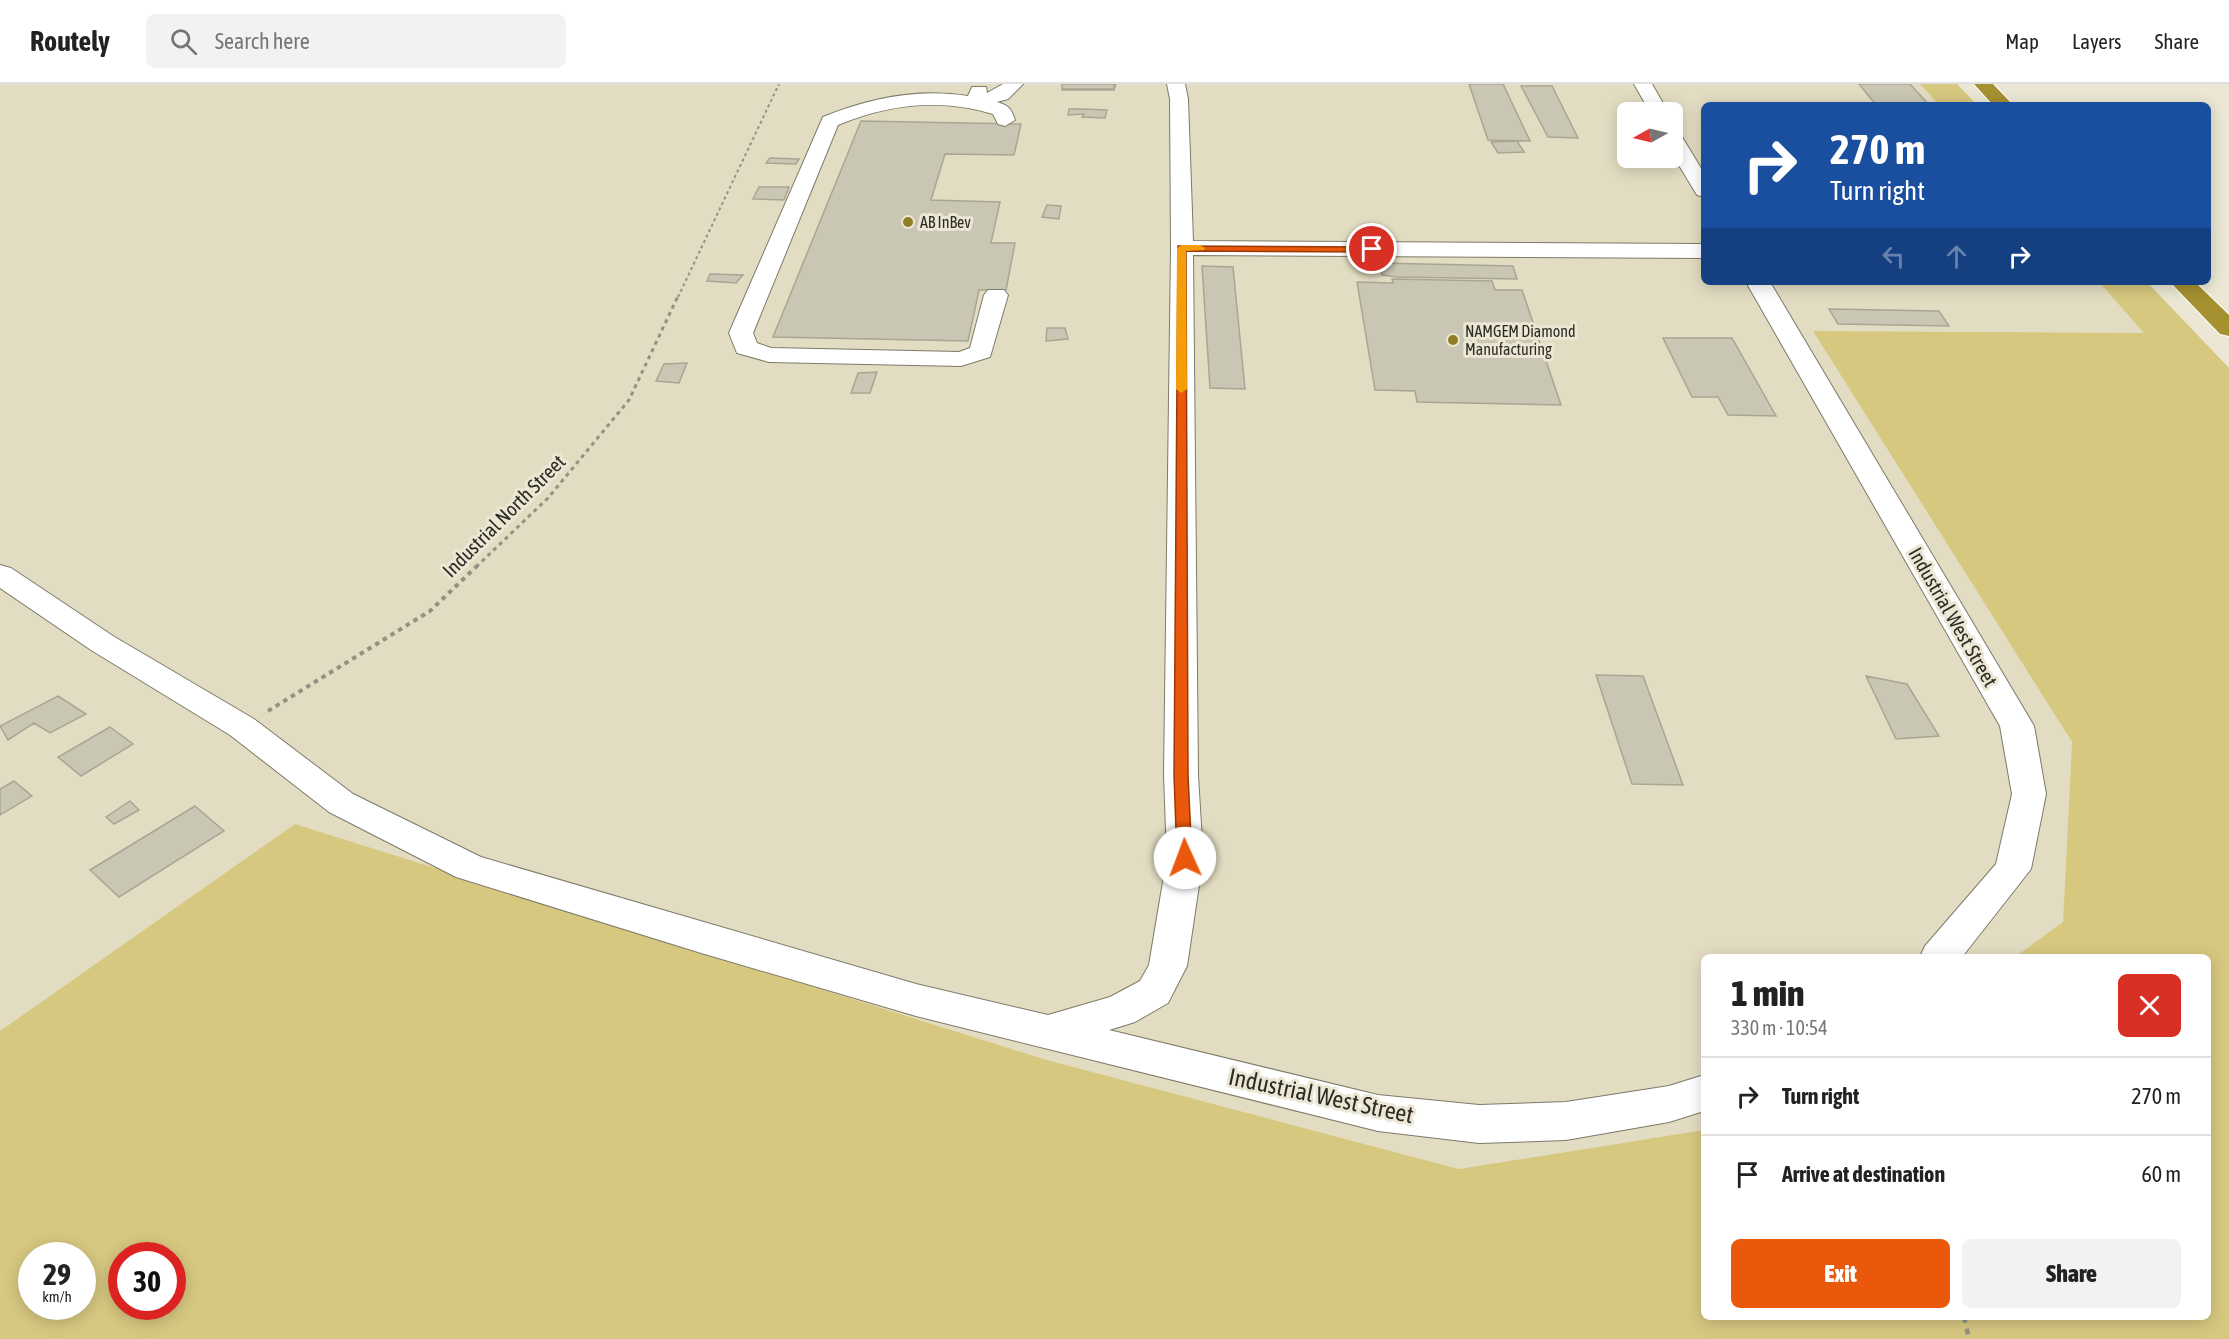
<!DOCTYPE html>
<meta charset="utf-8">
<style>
:root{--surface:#fff;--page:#f2f2f2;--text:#222;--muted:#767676;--line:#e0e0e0;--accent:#ea580c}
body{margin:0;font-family:"Asap Condensed",sans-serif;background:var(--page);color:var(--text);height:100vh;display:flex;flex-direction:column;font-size:22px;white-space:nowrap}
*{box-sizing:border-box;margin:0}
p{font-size:20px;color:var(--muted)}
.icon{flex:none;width:33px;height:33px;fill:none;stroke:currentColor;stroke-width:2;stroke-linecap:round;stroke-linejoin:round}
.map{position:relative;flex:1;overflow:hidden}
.details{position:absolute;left:1701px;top:870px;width:510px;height:366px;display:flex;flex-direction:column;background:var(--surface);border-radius:9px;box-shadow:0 3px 15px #0003}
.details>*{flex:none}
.hud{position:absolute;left:1701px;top:18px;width:510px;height:183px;border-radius:9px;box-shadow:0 3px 15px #0003;background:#1a4fa0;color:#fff;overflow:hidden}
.needle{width:39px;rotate:262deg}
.controls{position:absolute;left:1617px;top:18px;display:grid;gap:12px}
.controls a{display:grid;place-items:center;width:66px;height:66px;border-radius:9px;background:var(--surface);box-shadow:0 3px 15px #0003;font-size:30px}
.speed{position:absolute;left:18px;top:1158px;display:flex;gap:12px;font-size:30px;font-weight:700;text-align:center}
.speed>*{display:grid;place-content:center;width:78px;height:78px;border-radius:50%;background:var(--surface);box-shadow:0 3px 15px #0003;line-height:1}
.speed small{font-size:15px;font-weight:400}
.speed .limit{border:9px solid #d22;background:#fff;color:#111}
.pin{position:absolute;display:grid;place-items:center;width:51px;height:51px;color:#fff;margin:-26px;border:3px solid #fff;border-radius:50%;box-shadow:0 2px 6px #0007}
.me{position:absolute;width:66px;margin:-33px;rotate:358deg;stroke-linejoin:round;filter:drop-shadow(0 0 4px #0008)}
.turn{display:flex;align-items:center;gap:21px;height:126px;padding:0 30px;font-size:27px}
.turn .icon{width:78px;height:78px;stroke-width:2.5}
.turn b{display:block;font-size:42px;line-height:51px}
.lanes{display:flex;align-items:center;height:57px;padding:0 30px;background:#0003;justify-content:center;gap:30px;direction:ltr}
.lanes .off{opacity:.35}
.round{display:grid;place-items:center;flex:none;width:63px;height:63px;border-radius:9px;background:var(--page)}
.summary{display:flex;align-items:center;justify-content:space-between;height:102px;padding:0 30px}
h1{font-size:36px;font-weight:800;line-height:45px}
.cta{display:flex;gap:12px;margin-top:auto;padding:12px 30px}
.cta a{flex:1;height:69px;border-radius:9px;background:var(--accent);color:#fff;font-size:24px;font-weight:800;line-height:69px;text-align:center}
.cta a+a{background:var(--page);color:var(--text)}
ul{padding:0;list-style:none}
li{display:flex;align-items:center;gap:18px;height:78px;padding:0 30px;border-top:2px solid var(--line)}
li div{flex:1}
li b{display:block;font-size:22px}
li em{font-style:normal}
header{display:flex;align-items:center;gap:36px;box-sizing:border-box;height:84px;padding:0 30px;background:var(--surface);border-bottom:2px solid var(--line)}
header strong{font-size:28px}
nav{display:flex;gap:33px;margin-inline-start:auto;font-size:21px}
.search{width:420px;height:54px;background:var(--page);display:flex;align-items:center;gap:15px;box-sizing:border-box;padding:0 21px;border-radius:9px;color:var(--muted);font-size:22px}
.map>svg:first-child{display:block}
.built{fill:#e2ddc2;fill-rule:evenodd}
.green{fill:#d7c880;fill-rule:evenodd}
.building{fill:#cac6b4;stroke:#a9a593;stroke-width:1.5}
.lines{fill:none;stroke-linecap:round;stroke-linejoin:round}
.minor-casing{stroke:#7d7a69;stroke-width:2}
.highway-casing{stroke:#fff;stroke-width:2}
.path-far3{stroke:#949183;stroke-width:2;stroke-dasharray:3 3;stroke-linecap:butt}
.path-far2{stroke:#949183;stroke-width:3;stroke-dasharray:4 4;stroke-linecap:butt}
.path-far1{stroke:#949183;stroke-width:4;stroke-dasharray:4.5 4.5;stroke-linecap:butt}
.path{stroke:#949183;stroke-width:4.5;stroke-dasharray:6 6;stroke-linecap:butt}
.minor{fill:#fff;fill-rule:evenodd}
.highway{fill:#a59130;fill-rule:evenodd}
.route{fill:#ea580c;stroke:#983908;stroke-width:1.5}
.slow{fill:#f59e0b}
.poi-dot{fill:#907e25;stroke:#ebe7d4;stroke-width:2}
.labels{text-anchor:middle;stroke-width:6;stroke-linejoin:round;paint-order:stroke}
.far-poi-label{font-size:16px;fill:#2d2b24;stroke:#ebe7d4;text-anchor:start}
.street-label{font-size:20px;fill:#2d2b24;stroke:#ebe7d4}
.near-street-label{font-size:24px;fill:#2d2b24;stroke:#ebe7d4}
</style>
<header>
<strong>Routely</strong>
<div class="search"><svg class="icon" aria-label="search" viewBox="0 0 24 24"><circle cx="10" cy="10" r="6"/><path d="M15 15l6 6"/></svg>Search here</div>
<nav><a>Map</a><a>Layers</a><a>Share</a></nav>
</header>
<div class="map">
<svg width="2229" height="1255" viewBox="0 0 2229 1255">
<rect width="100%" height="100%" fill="#ebe7d4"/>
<path class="built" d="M0,0H1920L1939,21H1704V198H2099L2145,249L1814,247L2072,658L2063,839L2015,873H1704V1046L1460,1085L1047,976L295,740L0,947ZM1628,28H1672V74H1628Z"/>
<path class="green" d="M1920,0H1957L1977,21H1939Z
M2099,198H2147L2229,284V1255H0V947L295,740L1047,976L1459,1085L1704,1046V1233H2208V873H2015L2063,838L2072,658L1813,247L2144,249ZM32,1172H82V1222H32ZM122,1172H172V1222H122Z"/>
<path class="building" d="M1062,0H1114V5H1062Z
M1062,0H1116L1114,6H1062Z
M1469,0H1503L1530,57L1488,56Z
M1859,0H1910L1929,21H1876Z
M1521,2H1552L1578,54L1548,53Z
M1069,25H1081L1107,26L1105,34L1082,33L1084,30L1068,31Z
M861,37L1021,40L1014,71L945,70L931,116L1000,118L991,159H1015L1006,206H979L968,257L773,253Z
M1517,57L1524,68L1498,69L1491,58Z
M770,74L799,75L796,80L766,79Z
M759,103H789L784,116L753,115Z
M1047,121L1061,122L1059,135L1042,133Z
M1380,179L1513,182L1517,195L1397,193L1382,191Z
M1202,182L1233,183L1245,305L1210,304Z
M710,190L743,191L736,199L707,197Z
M1392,195L1492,197L1495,206H1522L1561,321L1417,318L1415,307L1375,306L1357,198L1393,199Z
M1829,225L1939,227L1949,242L1838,240Z
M1047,244H1065L1068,255L1046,257Z
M1663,254H1732L1776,332L1728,331L1718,313H1692Z
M687,279L679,299L656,297L664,280Z
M877,288L870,309H851L858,289Z
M1596,591L1643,592L1683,701L1632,700Z
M1866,592L1907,600L1939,652L1896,655Z
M58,612L86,630L50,649L34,639L8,656L0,642Z
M110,643L133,660L81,692L58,673Z
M14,697L32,712L0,731V705Z
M130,717L139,726L114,740L106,733Z
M195,722L224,747L119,813L90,786Z"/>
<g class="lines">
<g class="minor-casing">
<path id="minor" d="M1003,0H1023L1008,15L997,18C1009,22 1011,24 1015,36L1005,42L998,40L993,30C941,14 888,20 838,41L753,249L757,259L771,264L959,268L970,264L984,211L988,206H1004L1008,211L990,273L961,282L769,278L737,269L729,249L823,33C869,14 919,4 968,12L972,3H986L987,9Z
M1167,0H1185L1188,15L1193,157L1704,160V174L1193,171L1198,691L1203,774L1187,882L1168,919L1135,938L1109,946L1378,1011L1479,1021L1566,1018L1669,1002L1704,991V1027L1669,1038L1566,1056L1479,1059L1378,1047L916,932L698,868L456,793L329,728L230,651L91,566L0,504V481L11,484L113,552L254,635L353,710L481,773L916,900L1048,931L1110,913L1140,897L1149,881L1167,774L1164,691L1171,164L1170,15Z
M1634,0H1652L1668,28H1650Z
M1672,46L1679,48L1704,89V113L1697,111L1672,70Z
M1746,198H1770L2034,642L2046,710L2031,785L1962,873H1920L1925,862L1996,780L2012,710L2000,642Z"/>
</g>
<g class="highway-casing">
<path id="highway" d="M1974,0H1993L2013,21H1993Z
M2170,198H2195L2229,231V252L2220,250Z"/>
</g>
<path class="path-far3" d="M678,213L779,0"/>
<path class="path-far2" d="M476,483L548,414L629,316L678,212"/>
<path class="path-far1" d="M268,627L430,527L478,481"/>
<path class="path" d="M1964,1233L1969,1255"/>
<use href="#minor" class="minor"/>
<use href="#highway" class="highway"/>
</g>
<path class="route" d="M1178,162L1372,163L1376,165L1372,168L1186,167L1188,691L1192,774L1185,779L1177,774L1174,691Z"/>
<path class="slow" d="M1200,161L1205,164L1204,166L1186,167L1187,305L1181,309L1176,305L1177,164L1182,161Z"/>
<g class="poi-dot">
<circle cx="908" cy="138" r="6"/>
<circle cx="1453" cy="256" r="6"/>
</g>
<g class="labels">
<g class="far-poi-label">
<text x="920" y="144">AB InBev</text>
<text x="1465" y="253">NAMGEM Diamond<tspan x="1465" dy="18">Manufacturing</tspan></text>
</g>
<g class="street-label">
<text transform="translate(504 432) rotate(-45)" y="7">Industrial North Street</text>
<text transform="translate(1953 533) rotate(60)" y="7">Industrial West Street</text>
</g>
<g class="near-street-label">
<text transform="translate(1321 1012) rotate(12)" y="8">Industrial West Street</text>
</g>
</g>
</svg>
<div class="controls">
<a><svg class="needle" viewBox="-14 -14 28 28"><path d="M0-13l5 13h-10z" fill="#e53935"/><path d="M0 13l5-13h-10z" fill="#767676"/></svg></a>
</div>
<div class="speed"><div>29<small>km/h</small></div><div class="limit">30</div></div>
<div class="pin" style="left:1372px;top:165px;background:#d93025"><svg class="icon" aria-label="arrive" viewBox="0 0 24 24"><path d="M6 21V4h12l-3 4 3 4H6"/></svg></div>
<svg class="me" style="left:1185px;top:774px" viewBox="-20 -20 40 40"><circle r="19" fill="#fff"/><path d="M0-13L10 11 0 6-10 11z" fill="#ea580c"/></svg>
<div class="hud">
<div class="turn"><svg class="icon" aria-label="right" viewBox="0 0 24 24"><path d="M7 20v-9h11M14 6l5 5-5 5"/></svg><div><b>270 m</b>Turn right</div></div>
<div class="lanes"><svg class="icon off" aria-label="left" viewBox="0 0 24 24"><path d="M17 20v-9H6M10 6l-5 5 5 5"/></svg><svg class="icon off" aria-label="ahead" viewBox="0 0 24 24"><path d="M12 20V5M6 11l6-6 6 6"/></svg><svg class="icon" aria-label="right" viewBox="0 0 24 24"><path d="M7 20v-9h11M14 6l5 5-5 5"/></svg></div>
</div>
<section class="details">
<div class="summary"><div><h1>1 min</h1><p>330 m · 10:54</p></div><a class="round" style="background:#d93025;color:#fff"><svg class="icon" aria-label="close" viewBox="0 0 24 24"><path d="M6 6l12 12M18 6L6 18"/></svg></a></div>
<ul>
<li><svg class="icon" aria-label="right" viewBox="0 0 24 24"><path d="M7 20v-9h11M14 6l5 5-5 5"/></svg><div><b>Turn right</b></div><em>270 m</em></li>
<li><svg class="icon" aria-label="arrive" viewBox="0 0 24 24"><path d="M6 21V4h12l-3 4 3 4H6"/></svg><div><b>Arrive at destination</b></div><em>60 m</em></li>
</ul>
<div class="cta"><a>Exit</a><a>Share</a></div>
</section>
</div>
